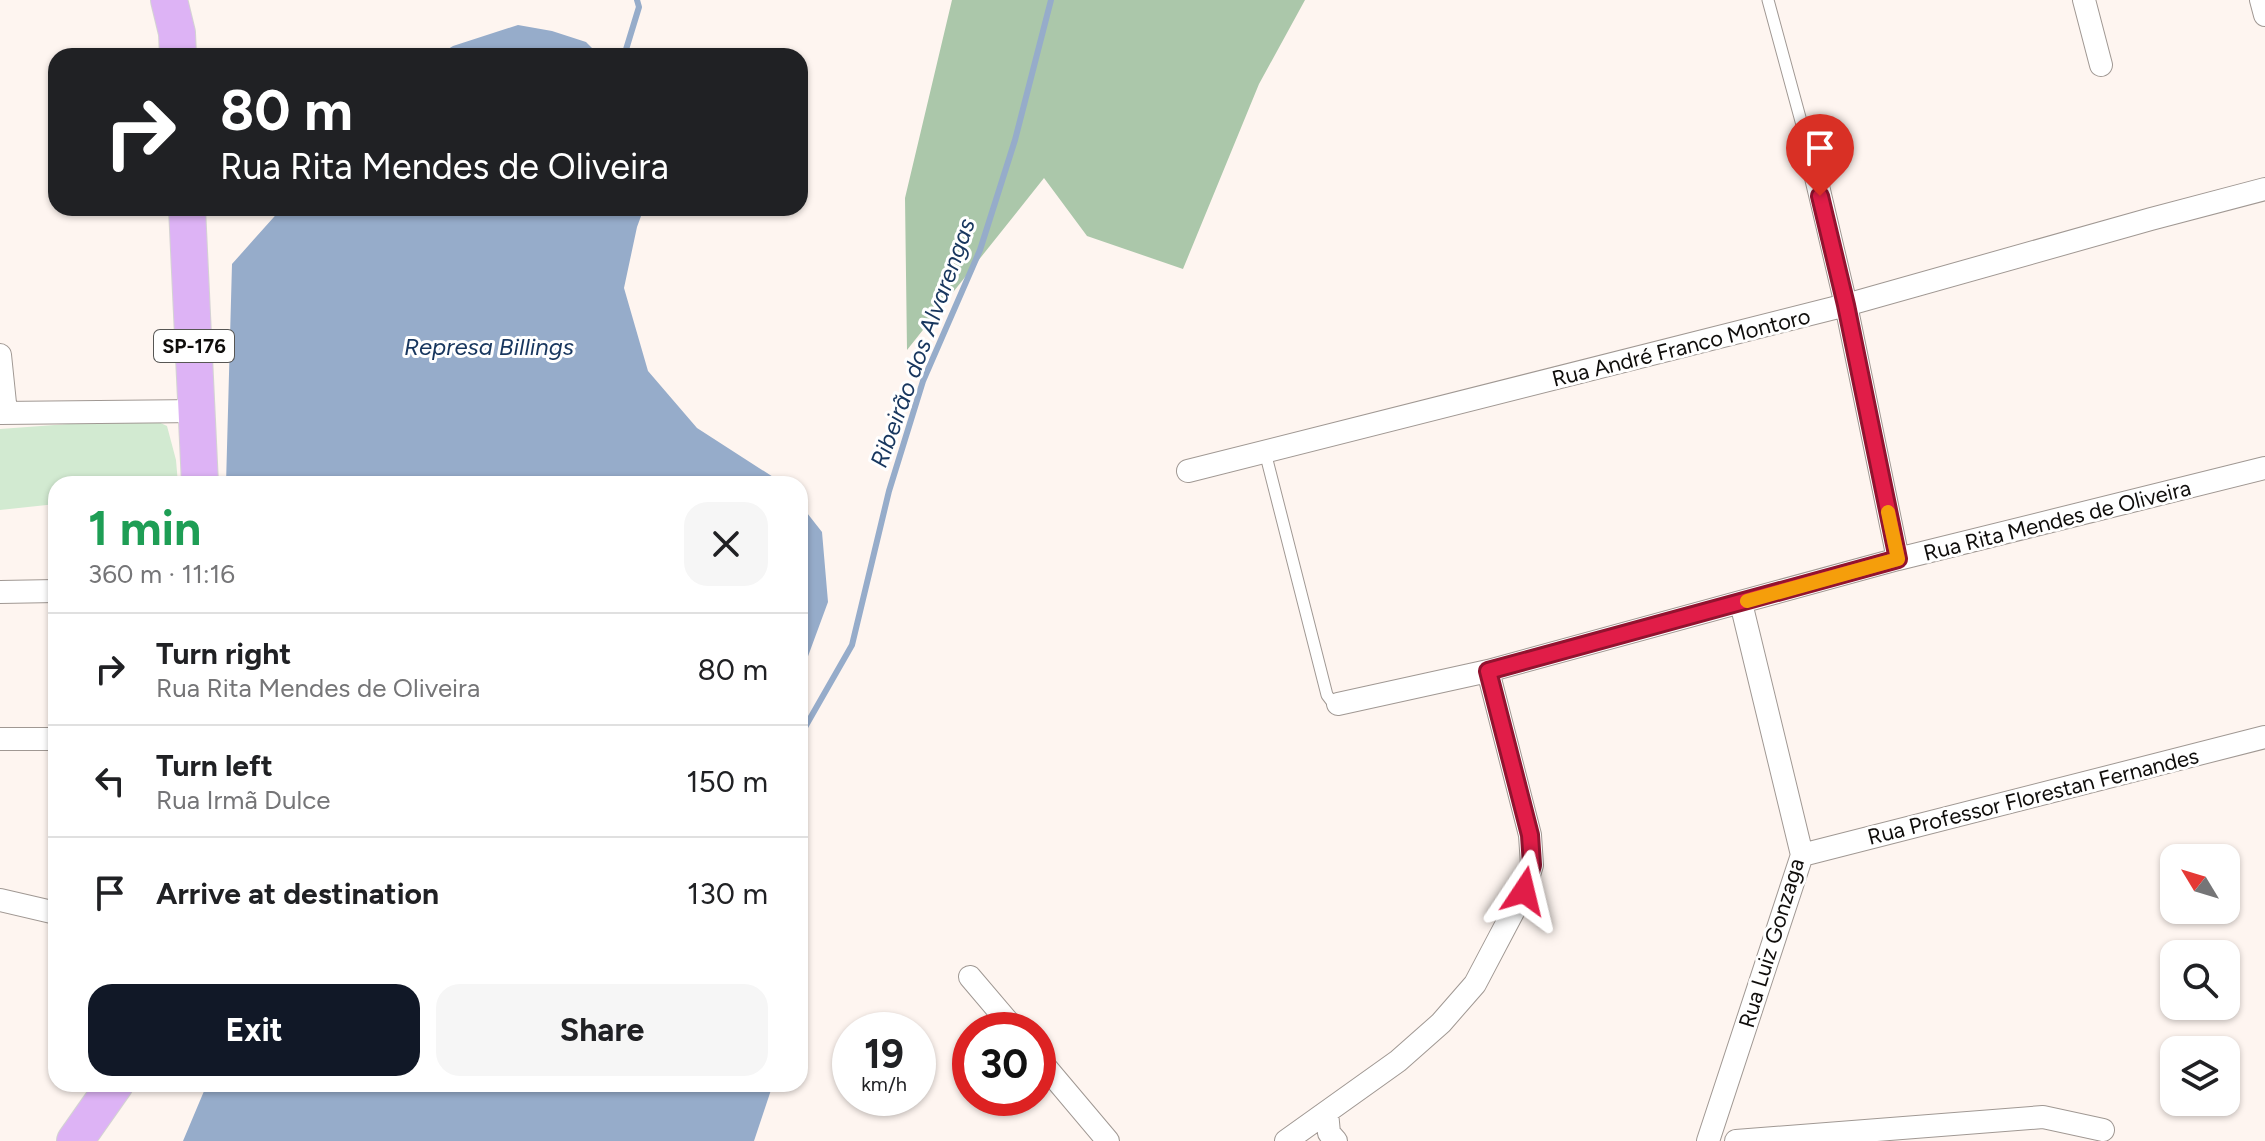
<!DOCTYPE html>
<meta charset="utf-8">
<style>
:root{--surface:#fff;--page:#f6f6f6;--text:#202124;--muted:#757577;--line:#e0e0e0;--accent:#111827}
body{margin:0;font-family:Figtree,sans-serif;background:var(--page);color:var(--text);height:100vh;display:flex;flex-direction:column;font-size:30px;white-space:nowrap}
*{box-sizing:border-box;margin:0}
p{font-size:26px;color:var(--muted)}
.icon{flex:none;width:44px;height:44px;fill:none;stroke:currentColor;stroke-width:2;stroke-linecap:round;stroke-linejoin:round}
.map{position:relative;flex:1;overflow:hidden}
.drawer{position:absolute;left:48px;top:476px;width:760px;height:616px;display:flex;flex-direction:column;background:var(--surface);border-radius:24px;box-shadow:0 2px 6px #0004}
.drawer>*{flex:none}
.top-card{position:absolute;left:48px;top:48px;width:760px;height:168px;border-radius:24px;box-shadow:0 2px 6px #0004;background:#202124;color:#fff;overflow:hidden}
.needle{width:52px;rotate:308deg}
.fabs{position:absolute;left:2160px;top:844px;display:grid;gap:16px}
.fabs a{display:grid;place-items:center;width:80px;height:80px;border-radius:16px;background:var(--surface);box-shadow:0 2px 6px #0004;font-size:40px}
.speed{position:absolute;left:832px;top:1012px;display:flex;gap:16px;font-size:40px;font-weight:700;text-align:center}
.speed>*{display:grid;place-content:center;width:104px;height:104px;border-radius:50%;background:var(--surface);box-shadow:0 2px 6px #0004;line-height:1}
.speed small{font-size:20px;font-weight:400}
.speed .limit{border:12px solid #d22;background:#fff;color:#111}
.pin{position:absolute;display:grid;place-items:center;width:68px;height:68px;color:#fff;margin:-82px -34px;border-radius:50% 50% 50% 0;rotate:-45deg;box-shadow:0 0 8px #0007}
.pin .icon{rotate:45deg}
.me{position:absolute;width:88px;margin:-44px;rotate:10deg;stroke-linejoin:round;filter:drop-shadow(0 0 6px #0008)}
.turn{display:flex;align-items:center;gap:28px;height:168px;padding:0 40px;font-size:36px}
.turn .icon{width:104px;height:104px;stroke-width:2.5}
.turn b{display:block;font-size:56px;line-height:68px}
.round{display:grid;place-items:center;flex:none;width:84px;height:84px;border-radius:24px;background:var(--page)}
.headline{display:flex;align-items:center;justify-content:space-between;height:136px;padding:0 40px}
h1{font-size:48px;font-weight:700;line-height:60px;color:#1e9e55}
.button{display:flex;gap:16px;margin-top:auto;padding:16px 40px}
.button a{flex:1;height:92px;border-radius:24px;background:var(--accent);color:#fff;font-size:32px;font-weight:700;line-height:92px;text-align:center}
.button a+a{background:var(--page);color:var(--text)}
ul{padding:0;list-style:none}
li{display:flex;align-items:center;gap:24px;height:112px;padding:0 40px;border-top:2px solid var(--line)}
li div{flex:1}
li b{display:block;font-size:30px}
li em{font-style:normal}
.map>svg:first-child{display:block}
.green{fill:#d2ead1}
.forest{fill:#abc7aa}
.water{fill:#96acca}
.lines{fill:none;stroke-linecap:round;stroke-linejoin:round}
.stream{stroke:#96acca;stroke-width:6}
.lane-casing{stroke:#a09893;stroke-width:13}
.street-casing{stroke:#a09893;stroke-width:24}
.primary-casing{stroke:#d4d3d3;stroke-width:38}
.lane{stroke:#fff;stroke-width:11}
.street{stroke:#fff;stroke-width:22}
.primary{stroke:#ddb3f5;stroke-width:36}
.route-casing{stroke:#92132f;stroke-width:20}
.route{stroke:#e11d48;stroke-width:14}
.slow{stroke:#f59e0b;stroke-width:14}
.labels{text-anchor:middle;stroke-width:6;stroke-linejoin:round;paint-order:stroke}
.shield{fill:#fff;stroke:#575654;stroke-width:2}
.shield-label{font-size:20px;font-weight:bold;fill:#0f0d0b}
.street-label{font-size:22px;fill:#0f0d0b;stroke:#fff}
.water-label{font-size:24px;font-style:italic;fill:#17365e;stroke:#fff}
</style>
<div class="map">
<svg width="2265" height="1141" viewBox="0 0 2265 1141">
<rect width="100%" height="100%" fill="#fef5f0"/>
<path class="green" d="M150,418L167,426L176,460L178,484H56V504L0,510V429Z"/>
<path class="forest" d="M952,0H1305L1259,84L1183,269L1087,236L1044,178L907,350L905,198Z"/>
<path class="water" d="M518,25L552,31L586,42L600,56H437L453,46Z
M282,208H644L637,227L624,288L648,371L697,428L784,484H226L232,264Z
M800,504L822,532L828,602L800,678Z
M207,1084H773L754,1141H183Z"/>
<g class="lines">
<path class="stream" d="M624,56L639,7L637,0
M800,736L852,645L889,491L923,381L980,250L1015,140L1051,0"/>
<g class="lane-casing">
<path id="lane" d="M1768,0L1814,169
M1265,452L1327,695L1333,703L1338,704"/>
</g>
<g class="street-casing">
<path id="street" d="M2084,0L2101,65
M2261,0L2265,15
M1814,169L1846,305L1898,559
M0,355L6,413
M0,413L198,411
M1188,471L1846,305L2151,219L2265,189
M0,592L56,591
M1338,704L1488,671L1898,559L2265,468
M0,739H56
M1802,855L2265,737
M0,900L56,913
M970,977L1015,1030
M1038,1058L1108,1141
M1327,1112L1329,1133L1336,1141
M1286,1141L1398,1061L1441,1023L1475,984L1524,891L1532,865L1530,835L1488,671
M1708,1141L1802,855L1741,603
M1736,1141L2043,1117L2103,1130"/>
</g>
<g class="primary-casing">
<path id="primary" d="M169,0L177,33L178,56
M187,208L200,484
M75,1141L115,1084"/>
</g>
<use href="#lane" class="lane"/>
<use href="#street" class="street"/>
<use href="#primary" class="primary"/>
</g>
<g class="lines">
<g class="route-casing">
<path id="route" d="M1524,891L1532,865L1530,835L1488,671L1898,559L1846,305L1820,196"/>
</g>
<use href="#route" class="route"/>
<path class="slow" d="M1747,601L1898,559L1888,512"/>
</g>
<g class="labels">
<rect class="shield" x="154" y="330" width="80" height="32" rx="6"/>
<g class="shield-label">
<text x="194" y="353">SP-176</text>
</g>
<g class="street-label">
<text transform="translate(1681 347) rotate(-14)" y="8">Rua André Franco Montoro</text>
<text transform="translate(2057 520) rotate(-14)" y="8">Rua Rita Mendes de Oliveira</text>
<text transform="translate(2033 796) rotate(-14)" y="8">Rua Professor Florestan Fernandes</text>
<text transform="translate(1771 943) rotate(-73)" y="8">Rua Luiz Gonzaga</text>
</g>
<g class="water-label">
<text transform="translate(923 343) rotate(-70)" y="8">Ribeirão dos Alvarengas</text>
<text x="489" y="355">Represa Billings</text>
</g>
</g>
</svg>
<div class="fabs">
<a><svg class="needle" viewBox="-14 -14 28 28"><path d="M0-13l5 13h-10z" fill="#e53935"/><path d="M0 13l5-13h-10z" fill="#757577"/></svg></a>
<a><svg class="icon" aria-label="search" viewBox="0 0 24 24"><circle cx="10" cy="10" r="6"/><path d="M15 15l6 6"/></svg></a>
<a><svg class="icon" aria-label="layers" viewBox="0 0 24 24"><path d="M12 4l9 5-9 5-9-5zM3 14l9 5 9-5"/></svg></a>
</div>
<div class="speed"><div>19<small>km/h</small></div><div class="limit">30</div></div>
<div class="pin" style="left:1820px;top:196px;background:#d93025"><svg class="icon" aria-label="arrive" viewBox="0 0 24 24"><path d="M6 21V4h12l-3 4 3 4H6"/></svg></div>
<svg class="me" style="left:1524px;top:891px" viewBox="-20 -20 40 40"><path d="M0-17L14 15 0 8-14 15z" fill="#e11d48" stroke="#fff" stroke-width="4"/></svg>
<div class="top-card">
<div class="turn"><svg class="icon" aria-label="right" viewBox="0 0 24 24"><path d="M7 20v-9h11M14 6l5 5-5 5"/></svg><div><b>80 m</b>Rua Rita Mendes de Oliveira</div></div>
</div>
<section class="drawer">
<div class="headline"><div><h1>1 min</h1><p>360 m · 11:16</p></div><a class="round"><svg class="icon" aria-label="close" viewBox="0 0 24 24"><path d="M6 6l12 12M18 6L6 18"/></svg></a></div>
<ul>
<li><svg class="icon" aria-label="right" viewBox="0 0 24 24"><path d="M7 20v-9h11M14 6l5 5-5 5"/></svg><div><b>Turn right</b><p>Rua Rita Mendes de Oliveira</p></div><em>80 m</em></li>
<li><svg class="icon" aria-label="left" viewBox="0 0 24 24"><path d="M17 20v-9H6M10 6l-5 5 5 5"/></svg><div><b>Turn left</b><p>Rua Irmã Dulce</p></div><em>150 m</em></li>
<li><svg class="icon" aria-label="arrive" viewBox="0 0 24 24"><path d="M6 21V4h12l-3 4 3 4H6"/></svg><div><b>Arrive at destination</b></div><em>130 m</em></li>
</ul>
<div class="button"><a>Exit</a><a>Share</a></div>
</section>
</div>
